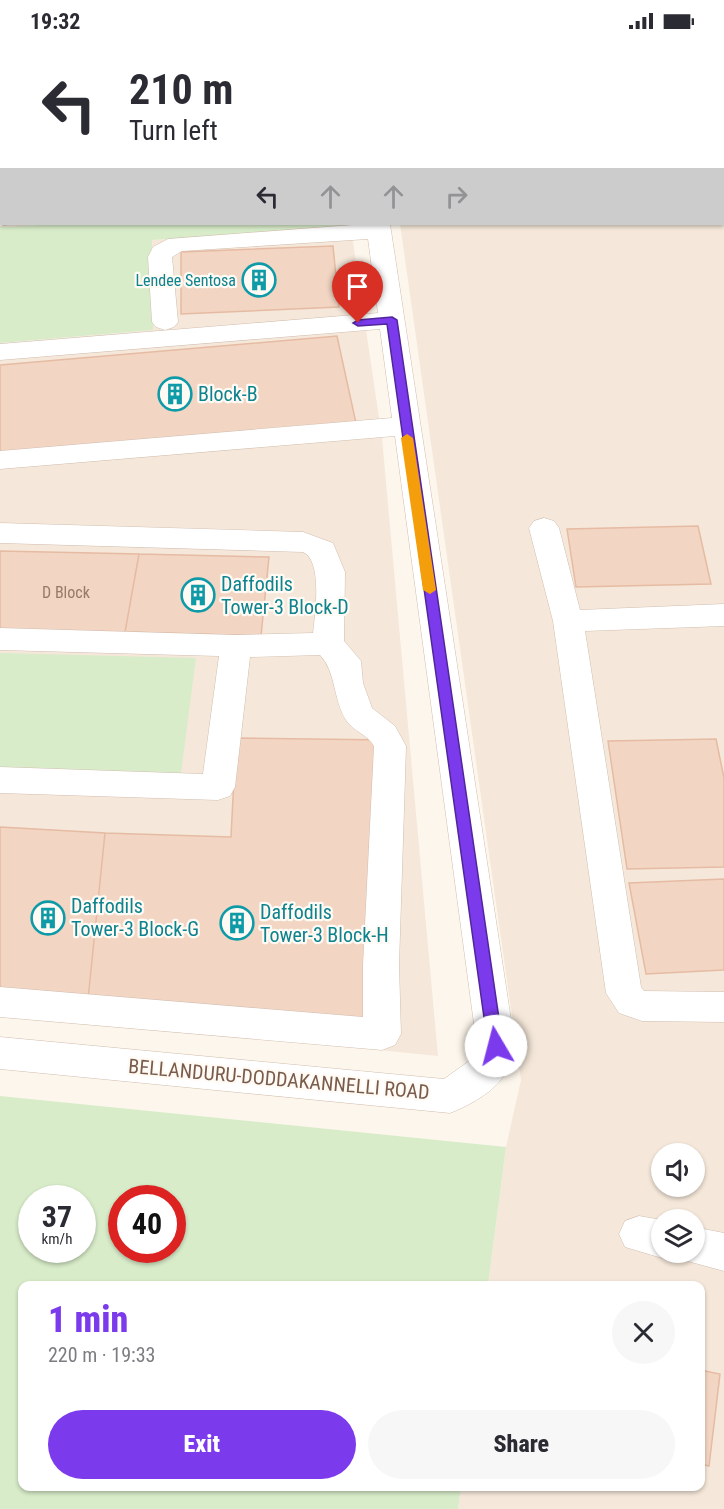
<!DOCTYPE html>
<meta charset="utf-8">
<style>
:root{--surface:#fff;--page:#f7f7f7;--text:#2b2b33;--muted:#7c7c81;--accent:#7c3aed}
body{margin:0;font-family:"Roboto Condensed",sans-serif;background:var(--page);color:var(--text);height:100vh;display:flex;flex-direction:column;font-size:22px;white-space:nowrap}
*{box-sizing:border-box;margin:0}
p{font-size:20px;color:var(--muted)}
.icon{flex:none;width:33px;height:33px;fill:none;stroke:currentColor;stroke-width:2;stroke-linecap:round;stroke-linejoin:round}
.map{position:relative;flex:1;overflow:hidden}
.details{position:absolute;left:18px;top:1239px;width:687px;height:210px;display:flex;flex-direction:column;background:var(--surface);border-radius:12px;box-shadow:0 2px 4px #0004}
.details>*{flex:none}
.top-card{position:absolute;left:0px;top:0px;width:724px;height:183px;box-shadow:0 2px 4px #0004;background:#fff;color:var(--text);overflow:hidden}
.buttons{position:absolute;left:651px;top:1101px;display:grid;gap:12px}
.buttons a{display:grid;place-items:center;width:54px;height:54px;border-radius:50%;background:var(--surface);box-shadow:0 2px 4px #0004;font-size:30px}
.speed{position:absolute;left:18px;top:1143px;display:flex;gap:12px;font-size:30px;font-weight:700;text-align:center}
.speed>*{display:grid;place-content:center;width:78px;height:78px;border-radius:50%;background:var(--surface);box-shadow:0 2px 4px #0004;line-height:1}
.speed small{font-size:15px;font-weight:400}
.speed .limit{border:9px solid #d22;background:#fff;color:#111}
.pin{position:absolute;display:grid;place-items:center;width:51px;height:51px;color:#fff;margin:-62px -26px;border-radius:50% 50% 50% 0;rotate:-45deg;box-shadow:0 0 6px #0007}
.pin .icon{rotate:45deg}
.me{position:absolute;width:66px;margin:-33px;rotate:352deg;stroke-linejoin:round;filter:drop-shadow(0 0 4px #0008)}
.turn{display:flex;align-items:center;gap:21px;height:126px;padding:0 30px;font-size:27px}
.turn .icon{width:78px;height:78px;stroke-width:2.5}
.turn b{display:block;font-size:42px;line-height:51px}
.lanes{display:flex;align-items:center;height:57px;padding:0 30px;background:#0003;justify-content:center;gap:30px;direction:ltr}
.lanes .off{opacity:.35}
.round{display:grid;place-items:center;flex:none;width:63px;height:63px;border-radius:32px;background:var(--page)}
.head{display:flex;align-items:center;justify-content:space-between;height:102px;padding:0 30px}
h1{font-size:36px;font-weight:800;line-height:45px;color:var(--accent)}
.primary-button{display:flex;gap:12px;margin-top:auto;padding:12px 30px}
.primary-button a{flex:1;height:69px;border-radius:36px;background:var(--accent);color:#fff;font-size:24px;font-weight:800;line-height:69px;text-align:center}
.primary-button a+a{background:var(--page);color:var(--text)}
.status{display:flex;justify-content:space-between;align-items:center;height:42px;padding:0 30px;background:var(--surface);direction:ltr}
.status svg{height:16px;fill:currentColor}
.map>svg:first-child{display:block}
.residential{fill:#f5e8da;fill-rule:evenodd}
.green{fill:#d8ecc9;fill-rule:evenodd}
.building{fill:#f3d5c3;stroke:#e6bba3;stroke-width:1.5}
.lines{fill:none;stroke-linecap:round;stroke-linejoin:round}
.minor-casing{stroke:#d1beb0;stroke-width:1}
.minor{fill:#fff;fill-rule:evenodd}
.route{fill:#7c3aed;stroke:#51269a;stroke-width:1.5}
.slow{fill:#f59e0b}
.labels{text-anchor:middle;stroke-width:4.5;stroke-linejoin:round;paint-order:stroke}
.far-culture-label{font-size:16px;fill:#0d838f;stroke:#fffaf3;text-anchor:end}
.number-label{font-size:16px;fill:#987a6a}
.culture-label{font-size:20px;fill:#0d838f;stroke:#fffaf3;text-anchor:start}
.street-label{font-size:20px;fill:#7a5c4d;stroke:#fffaf3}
</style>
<div class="status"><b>19:32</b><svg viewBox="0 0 49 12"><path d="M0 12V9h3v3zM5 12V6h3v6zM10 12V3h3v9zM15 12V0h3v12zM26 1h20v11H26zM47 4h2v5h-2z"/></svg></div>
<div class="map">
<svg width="724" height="1467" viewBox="0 0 724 1467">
<rect width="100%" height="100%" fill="#fdf6ec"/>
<path class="residential" d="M0,0H319V1L2,2V182H61L0,185Z
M724,8V1467H458L461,1445L700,1444V1244L488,1243L506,1105L521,1038L400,182H723ZM662,1112H694V1144H662ZM662,1178H694V1210H662Z
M351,186L382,396L438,1014L0,970V301L153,288L151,198Z"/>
<path class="green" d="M61,182H351V186L152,198L153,288L0,301V185Z
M0,611L196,616L181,731L0,726Z
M0,1054L506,1105L488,1243L22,1244V1444L461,1445L458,1467H0ZM32,1156H82V1208H32ZM122,1156H172V1208H122Z"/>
<path class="building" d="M333,204L339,265L181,272V210Z
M337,294L356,381L0,412V323Z
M698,484L711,542L576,545L567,487Z
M0,509L139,512L125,590L0,587Z
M139,512L269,515L261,594L125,590Z
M236,696L387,698L373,992L87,967L105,791L231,795Z
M716,697L724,736V825L627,827L608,699Z
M0,785L105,791L87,967L0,960Z
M724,837V928L646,932L629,841Z
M700,1328L720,1332L709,1424L700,1422Z"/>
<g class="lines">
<g class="minor-casing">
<path id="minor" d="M342,0H364V2H342Z
M723,3H724V15H723Z
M0,31H2V45H0Z
M0,103H2V117H0Z
M0,169L2,182H10L0,184Z
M366,182H390L515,1004C510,1015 507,1031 499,1040C488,1053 466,1065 450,1071L0,1027V995L444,1037L472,1017L477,1004L395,394L0,427V409L392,376L380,287L0,318V302L378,271L368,197L182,209L172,215L178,280L174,285L165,288L156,285L152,280L148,215L153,205L168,197Z
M544,476L554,479L559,486L580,568L724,562V584L585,589L641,945L644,949L724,950V980L642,979L619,971L606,951L553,579L529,486L534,479Z
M0,481L303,490L333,501L345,530L344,599L361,619L363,641L372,666L395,684L406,704L399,923L401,992L395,1003L382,1008L0,975V945L363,975V923L374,704C368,693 353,689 346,678C333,658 336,629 320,613L250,615L235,745L230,754L218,758L0,751V725L203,732L219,614L0,608V586L236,593L313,591C315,572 323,519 303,510L0,501Z
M639,1174L662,1178V1210H675L662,1216L625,1205L619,1192L625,1179Z
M694,1185L724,1191V1229L680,1217L677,1210H694Z"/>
</g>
<use href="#minor" class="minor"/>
</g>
<path class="route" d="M392,275L397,278L503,1004L496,1010L488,1004L387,282L358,284L353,281L358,278Z"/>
<path class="slow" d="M407,392L413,396L436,548L430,552L423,548L401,396Z"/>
<defs>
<g id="building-ring" transform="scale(1.725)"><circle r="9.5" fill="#fffaf3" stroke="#0f9aa8" stroke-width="1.5"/><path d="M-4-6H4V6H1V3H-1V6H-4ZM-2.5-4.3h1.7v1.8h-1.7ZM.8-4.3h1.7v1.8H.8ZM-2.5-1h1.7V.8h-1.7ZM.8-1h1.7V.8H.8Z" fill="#0f9aa8"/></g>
</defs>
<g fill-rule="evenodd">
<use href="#building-ring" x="259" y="238"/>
<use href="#building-ring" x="175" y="352"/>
<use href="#building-ring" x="198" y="553"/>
<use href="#building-ring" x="48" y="876"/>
<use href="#building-ring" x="237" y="881"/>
</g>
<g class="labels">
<g class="far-culture-label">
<text x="236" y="244">Lendee Sentosa</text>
</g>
<g class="number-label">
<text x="66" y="556">D Block</text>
</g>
<g class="culture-label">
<text x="198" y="359">Block-B</text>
<text x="221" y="549">Daffodils<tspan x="221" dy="23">Tower-3 Block-D</tspan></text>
<text x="71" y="871">Daffodils<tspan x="71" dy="23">Tower-3 Block-G</tspan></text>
<text x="260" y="877">Daffodils<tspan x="260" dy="23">Tower-3 Block-H</tspan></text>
</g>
<g class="street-label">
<text transform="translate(279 1037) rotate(5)" y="7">BELLANDURU-DODDAKANNELLI ROAD</text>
</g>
</g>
</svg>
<div class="buttons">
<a><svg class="icon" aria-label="sound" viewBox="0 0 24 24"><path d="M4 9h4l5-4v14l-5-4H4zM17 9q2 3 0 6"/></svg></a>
<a><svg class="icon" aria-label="layers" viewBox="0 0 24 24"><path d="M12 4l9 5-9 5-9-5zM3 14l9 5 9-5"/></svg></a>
</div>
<div class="speed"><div>37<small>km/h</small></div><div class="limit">40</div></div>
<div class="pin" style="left:358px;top:281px;background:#d93025"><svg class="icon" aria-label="arrive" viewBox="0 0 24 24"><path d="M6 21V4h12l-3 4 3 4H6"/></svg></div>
<svg class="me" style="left:496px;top:1004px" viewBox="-20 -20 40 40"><circle r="19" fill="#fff"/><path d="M0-13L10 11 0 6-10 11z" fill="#7c3aed"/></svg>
<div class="top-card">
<div class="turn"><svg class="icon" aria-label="left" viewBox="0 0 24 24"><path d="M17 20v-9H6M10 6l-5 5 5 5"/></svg><div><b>210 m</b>Turn left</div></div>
<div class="lanes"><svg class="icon" aria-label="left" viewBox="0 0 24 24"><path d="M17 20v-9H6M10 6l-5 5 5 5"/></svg><svg class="icon off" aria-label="ahead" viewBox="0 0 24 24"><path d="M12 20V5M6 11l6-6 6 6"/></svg><svg class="icon off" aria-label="ahead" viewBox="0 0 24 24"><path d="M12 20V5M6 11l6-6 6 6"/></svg><svg class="icon off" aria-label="right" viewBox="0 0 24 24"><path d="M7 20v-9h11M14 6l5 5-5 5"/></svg></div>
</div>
<section class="details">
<div class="head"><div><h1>1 min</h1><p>220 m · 19:33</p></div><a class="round"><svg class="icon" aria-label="close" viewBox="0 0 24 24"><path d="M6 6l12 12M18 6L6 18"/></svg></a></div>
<div class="primary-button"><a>Exit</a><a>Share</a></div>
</section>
</div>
